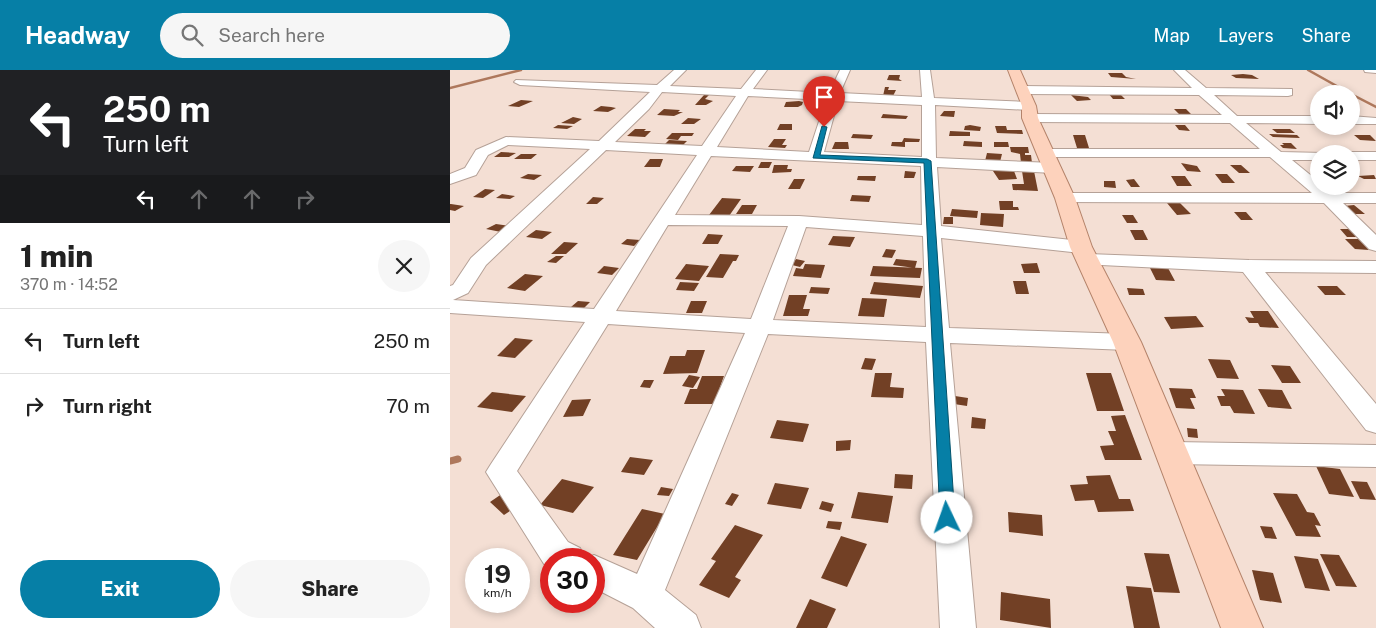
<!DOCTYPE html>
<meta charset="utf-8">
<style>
:root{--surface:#fff;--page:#f6f6f6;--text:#222;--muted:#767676;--line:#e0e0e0;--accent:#067fa6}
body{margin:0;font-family:"Public Sans",sans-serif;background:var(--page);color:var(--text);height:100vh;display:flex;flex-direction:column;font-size:19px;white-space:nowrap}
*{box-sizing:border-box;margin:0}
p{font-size:16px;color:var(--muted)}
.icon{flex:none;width:28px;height:28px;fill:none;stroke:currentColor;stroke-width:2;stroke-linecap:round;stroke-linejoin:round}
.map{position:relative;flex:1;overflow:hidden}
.side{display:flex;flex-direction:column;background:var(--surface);width:450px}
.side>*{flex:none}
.top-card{background:#202124;color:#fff;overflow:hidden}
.controls{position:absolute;left:860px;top:15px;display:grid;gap:10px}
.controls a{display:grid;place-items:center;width:50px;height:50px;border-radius:50%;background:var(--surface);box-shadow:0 2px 8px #0003;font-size:25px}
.speed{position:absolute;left:15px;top:478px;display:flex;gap:10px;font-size:25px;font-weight:700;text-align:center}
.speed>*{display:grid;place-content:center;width:65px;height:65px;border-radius:50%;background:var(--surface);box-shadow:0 2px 8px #0003;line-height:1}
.speed small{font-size:12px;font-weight:400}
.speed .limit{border:8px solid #d22;background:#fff;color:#111}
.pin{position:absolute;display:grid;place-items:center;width:42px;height:42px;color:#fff;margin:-51px -21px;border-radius:50% 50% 50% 0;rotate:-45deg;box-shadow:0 0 5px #0007}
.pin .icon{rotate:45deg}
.me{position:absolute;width:55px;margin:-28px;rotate:357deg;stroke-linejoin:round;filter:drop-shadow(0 0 4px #0008)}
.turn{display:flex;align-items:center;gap:18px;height:105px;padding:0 20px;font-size:22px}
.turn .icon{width:65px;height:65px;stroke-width:2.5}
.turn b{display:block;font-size:35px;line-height:42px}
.lanes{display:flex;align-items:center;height:48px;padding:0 20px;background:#0003;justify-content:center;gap:25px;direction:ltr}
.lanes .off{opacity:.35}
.round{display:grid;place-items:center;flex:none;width:52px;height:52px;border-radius:26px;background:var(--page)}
.summary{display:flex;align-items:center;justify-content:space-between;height:85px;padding:0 20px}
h1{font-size:30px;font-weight:800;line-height:38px}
.button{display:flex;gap:10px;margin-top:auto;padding:10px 20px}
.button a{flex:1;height:58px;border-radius:30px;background:var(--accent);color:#fff;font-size:20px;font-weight:800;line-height:58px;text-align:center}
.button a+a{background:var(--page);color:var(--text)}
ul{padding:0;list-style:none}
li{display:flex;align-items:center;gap:15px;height:65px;padding:0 20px;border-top:1px solid var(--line)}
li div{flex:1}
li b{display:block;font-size:19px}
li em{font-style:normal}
header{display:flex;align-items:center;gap:30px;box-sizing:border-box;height:70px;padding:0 25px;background:var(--accent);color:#fff}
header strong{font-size:24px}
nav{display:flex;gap:28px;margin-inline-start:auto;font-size:18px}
.search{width:350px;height:45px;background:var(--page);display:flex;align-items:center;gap:12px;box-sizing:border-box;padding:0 18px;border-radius:28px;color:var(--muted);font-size:19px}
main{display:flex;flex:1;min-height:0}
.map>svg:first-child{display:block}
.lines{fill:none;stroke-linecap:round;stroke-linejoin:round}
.stream-far1{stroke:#ae785c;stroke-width:2.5}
.stream{stroke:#ae785c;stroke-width:7}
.building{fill:#724025}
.minor-casing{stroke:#b5a197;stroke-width:2}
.major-casing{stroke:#b4836a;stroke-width:2}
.minor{fill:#fff;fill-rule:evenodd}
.major{fill:#fdd2bc;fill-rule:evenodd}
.route{fill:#067fa6;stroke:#04536c}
</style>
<header>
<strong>Headway</strong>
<div class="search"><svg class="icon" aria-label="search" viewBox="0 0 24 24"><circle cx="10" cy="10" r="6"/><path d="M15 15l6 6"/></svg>Search here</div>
<nav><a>Map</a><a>Layers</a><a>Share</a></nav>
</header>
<main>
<section class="side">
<div class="top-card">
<div class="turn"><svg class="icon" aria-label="left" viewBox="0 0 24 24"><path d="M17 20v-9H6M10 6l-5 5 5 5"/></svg><div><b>250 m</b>Turn left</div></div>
<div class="lanes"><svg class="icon" aria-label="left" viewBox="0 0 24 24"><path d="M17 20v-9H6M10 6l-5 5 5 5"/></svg><svg class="icon off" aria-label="ahead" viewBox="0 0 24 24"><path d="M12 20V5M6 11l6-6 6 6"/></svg><svg class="icon off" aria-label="ahead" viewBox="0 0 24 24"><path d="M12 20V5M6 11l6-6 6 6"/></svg><svg class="icon off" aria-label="right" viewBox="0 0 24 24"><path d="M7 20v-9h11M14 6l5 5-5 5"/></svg></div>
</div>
<div class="summary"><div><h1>1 min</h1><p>370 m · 14:52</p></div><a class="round"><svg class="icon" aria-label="close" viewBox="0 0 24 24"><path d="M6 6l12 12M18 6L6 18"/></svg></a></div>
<ul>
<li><svg class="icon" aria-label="left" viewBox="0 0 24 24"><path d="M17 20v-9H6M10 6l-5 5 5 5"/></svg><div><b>Turn left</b></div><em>250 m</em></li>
<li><svg class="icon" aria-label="right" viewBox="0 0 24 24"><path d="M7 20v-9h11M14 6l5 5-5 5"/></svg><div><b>Turn right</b></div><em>70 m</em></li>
</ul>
<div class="button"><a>Exit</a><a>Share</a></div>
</section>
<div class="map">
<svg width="926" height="558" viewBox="0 0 926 558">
<rect width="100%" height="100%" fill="#f4dfd4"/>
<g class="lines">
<path class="stream-far1" d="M858,0L901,24
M0,18L71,0
M901,24L926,37"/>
<path class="stream" d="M0,391L8,389"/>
</g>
<path class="building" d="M658,3H672L676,7L686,9L661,7Z
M793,4L802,5L809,9L786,8L781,5Z
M439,5H450L449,9L452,11L437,10Z
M435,17H439L438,20H446L443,26H433Z
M658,23H669L675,29H663Z
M254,25H259L255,29L263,31L256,35H245Z
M621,25L638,27L641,30L627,31Z
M71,30L83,31L69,37L58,36Z
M349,31L353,32L352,35L348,37H334L336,32Z
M151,36L161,37L166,38L158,42L143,41Z
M214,39L230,40L228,42H233L224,46L207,45Z
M724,39H736L741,44H729Z
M494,41H505L504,47L490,46Z
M433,44L458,46L456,49L431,48Z
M123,47L132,49L124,54L111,53Z
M238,48L251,49L244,54H231Z
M330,54H342V60H327Z
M108,55L123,56L117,59L103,58Z
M520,55L531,57L530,61L514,60L515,56Z
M725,55H735L740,61L729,60Z
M545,56H556L557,60H572L573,64L547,63Z
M185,59H196L194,61H201L195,67L177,66Z
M822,59H840L845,63H827Z
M500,61L520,62V66H499Z
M222,63H244L242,66H231L228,70L216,69Z
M403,64L423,65L421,69L401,68Z
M819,64L847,65L850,68L823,67Z
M623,65H635L639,78H627Z
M904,65H920L926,71L910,70Z
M454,68L470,69L469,72H455V77L441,76L442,72H452Z
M324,69H336L332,75H337L335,78L318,77Z
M219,70L237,71L233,75L215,74Z
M514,71L532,72V77L513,76Z
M385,72H398L399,79H382Z
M544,72H558L559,77H544Z
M832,73H841L847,79L833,78L830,75H834Z
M560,77H578L579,83H575V85H581L582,93H571L570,84L561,82Z
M51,82L66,83L59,87H44Z
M537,83L552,84L550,92L535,91Z
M71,84H87L81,89H64Z
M200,89H213L210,97H194Z
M311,92H322L319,98H308Z
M731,93L747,96L751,102L737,101Z
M324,95H338L337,99H342L341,102L322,103Z
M780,95H791L800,103H789Z
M286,96H304L300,102L282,101Z
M553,100L564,101L567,109L549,110L543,101Z
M455,101L466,102L464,108H454Z
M572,101H584L588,121L563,120L562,114H574Z
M78,104L92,105L84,110L70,108Z
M765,104H777L785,113H772Z
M924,105L926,109H914L908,106Z
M408,106H426L425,111L407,110Z
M721,106H735L742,116H727Z
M344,109H355L350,119H338Z
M684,109L690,117H681L676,110Z
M654,111H665L666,118L654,117Z
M35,119L45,120L33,128L23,127Z
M52,124L65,126L60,129L46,128Z
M402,125L421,126L419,132L400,131Z
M143,127L154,128L147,134H136Z
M272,128L291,129L279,146L259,145Z
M549,131H563V137H568L569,140H550Z
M717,133H730L741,144L727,145Z
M0,134H1L14,136L5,141L0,140Z
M292,135H307L302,144H286Z
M904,135L915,144H904L894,136Z
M502,139L528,141L527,148L500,146Z
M784,142H796L803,150H791Z
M531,143L554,144L553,157L530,155Z
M672,145H683L688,153H677Z
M494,147H503V154H493Z
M46,154L60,156L51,162L36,159Z
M890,159H899L907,167H897Z
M86,160L102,162L92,169L76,167Z
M680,160H693L698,170H685Z
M258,164L273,165L268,174H252Z
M383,166L405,167L400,177L378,175Z
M177,169L190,170L184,176L171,174Z
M895,169H909L919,180L905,179Z
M114,172L128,173L116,184H101Z
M436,179L446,180L442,188L432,187Z
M270,184L289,185L286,191H283L273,208L256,207Z
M106,186H114L106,193L97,192Z
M346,189L355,191L350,197L342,195Z
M446,189L467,191L465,198L443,195Z
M587,193L590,203H574L571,194Z
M236,194L259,196L249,211L225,209Z
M355,194L375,195L371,208L343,206L346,198L353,199Z
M154,196L169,198L162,205L147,203Z
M423,196L472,198L470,208L420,206Z
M700,198H718L725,211L706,210Z
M75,204L93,206L75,221L57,218Z
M563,211H576L579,224H566Z
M230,212L249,213L244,221L226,220Z
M424,212L473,216L470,228L420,224Z
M867,216H887L896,225H875Z
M361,217L380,218L378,224L359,223Z
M677,218L693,219L695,225H679Z
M339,225H357L353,239H360L358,246H333Z
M412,228L437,229L434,247L408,246Z
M128,231L140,232L133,239L121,237Z
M241,231H257L252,243H236Z
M800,241H818L829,258L810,257L808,253H799L795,247L804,248Z
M746,246L754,257L721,259L714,247Z
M65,268L83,270L65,288L47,286Z
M237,280H255L247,303L213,304L220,286H235Z
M415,288L426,289L422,300L411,299Z
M758,289L780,290L789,309L767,308Z
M821,295L840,296L851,313H832Z
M425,303H442L440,317L454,318L453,328L421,327Z
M636,303H661L674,341H647Z
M239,305L250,307L243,318L232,316Z
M252,306H274L264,334H234L240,319H247Z
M194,310H204L200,318L190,317Z
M719,318L742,319L746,328H740L745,339L726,338Z
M771,319L793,320L805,344L784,343L780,336H771L767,326H775Z
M808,319L832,320L842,339L818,337Z
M42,322L76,326L62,342L27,337Z
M505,326L518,328L517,336L504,334Z
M141,329L133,346L113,347L122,330Z
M675,345L692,390H655L650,376L664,375L658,361H666L661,346Z
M522,347L536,349L535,359L521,358Z
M327,350L359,354L353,372L320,368Z
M737,358L747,359L748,368L738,367Z
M401,370L400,380L386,381V371Z
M180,387L203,390L194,405L171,402Z
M866,396L890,399L904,427L879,424Z
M445,404L463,405L462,419L444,418Z
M660,405L669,429H680L684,441L648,442L644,430L625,431L620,415L638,414L636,406Z
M112,409L144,417L123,443L90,435Z
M901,411L917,412L926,430L910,429Z
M325,413L359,418L351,439L317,434Z
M211,417L223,419L219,426L207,425Z
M59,419L73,432L54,445L40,432Z
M408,422L443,426L438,453L401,448Z
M282,423L289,425L282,436L275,434Z
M823,423L847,424L857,442L864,443L871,456L865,455L871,467L846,466Z
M372,431L384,434L381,442L369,439Z
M192,439L215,444L187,490L163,485Z
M558,442L592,445L593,466L559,462Z
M378,451L392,452L390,460L376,458Z
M285,455L313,465L285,507L291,510L279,528L249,515L266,491L261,489Z
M810,456L822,457L827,469L815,468Z
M391,466L417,474L397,517L371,508Z
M694,483L719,484L730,523L704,522Z
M870,484L889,485L907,517L886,516Z
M844,486L868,489L880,521L855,518Z
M802,500L823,503L832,533L810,530Z
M676,516L701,518L710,558H684Z
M551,522L600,529L601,558L550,550Z
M360,529L386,539L377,558H346Z"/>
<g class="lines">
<g class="minor-casing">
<path id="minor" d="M224,0H236L220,16L291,19L306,0H317L303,19L379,23L390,0H400L390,23L472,27L470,0H480L484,28L579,32L585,36L579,40L485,35L486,88L603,93L611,98L603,103L487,97L491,156L631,171L638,173L641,177L638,181L631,183L491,168L499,258L677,264L685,267L689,272L685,277L677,280L500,273L526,558H490L476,272L318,264L215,520L246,545L251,558H205L183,538L144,518V489H101V497L94,494L41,410L36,402L41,394L135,252L0,243V216L3,215L21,188L140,79L58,75L38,85L26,105L0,114V104L15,98L26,80L56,67L149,71L200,22L70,15L64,12L66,10L207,15ZM212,22L286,26L252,76L165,72L199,39ZM298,26L376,30L359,82L267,77ZM388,31L472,35V87L374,82ZM156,80L247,85L144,239L3,230L18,223L36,195ZM261,86L471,96L472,155L349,146L225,145ZM218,155L338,156L301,249L166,241ZM356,157L473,166L476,257L323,250ZM158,254L295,263L187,504L144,485L135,489L130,478L118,472L67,401Z
M724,0H735L756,18L842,19V25L838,26L764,25L787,46H869V54L796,53L831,82L874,83L869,84V90H842L869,112V116H874L882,123H926V133H893L926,165V181L919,179L874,133L609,132L607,128L609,124L615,123H862L820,87H597L590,83L597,79H810L780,53L580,52L573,48L580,44L772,45L749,25L573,24L567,20L573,16L742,18Z
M914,0H926V3L915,2Z
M901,46L926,48V54H901Z
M901,82H926V90H901V84H895Z
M638,184L799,190L926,191V203L815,202L926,334V363L916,360L793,202L631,194L628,190L631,186Z
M722,372L926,375V397L722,394L712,391L708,383L712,375Z"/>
</g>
<g class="major-casing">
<path id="major" d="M558,0H570L586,36L588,48L625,128L642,177L691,272L813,558H771L663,272L620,177L605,128L572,48V36Z"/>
</g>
<use href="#minor" class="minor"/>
<use href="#major" class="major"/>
</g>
<path class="route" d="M372,56L377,57L370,85L477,89L481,91L505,448L503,452L497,454L492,452L490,448L474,93L363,88Z"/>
</svg>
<div class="controls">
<a><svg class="icon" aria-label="sound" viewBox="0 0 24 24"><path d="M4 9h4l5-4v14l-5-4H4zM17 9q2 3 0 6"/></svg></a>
<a><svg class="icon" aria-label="layers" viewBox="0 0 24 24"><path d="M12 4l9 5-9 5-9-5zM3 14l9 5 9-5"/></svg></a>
</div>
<div class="speed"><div>19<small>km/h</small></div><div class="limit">30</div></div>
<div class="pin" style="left:374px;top:57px;background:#d93025"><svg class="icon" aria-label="arrive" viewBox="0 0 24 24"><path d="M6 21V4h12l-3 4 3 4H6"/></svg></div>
<svg class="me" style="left:497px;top:448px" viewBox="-20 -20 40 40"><circle r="19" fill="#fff"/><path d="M0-13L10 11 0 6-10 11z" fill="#067fa6"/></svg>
</div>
</main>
